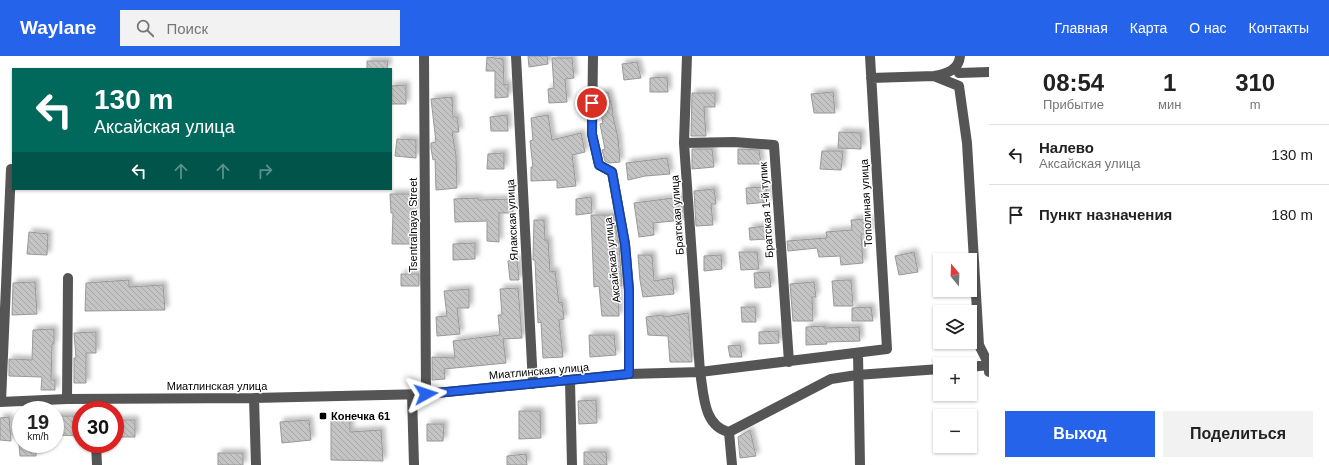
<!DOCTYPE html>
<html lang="ru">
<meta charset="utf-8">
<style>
:root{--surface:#fff;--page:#f2f2f2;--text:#222;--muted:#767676;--line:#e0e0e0;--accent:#2563eb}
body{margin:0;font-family:Arial,sans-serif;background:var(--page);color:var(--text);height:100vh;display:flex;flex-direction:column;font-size:15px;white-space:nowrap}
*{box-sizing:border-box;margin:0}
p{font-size:13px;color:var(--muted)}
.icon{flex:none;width:22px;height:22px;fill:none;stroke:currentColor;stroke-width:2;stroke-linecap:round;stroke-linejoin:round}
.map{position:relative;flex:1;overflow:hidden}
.drawer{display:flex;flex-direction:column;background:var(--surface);width:340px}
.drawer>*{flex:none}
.hud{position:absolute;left:12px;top:12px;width:380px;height:122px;border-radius:0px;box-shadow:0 1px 3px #0004;background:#00695c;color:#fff;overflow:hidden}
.needle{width:26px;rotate:341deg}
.controls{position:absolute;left:933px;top:197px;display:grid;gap:8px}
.controls a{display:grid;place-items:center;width:44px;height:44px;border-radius:0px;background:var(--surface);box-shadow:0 1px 3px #0004;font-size:20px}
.speed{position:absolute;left:12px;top:345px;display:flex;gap:8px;font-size:20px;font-weight:700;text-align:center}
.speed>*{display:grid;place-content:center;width:52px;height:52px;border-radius:50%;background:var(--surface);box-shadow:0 1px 3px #0004;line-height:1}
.speed small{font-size:10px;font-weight:400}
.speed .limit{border:6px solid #d22;background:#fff;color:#111}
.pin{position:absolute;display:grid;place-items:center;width:34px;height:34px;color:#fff;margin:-17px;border:2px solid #fff;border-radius:50%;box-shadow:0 1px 4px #0007}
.me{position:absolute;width:44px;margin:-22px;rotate:85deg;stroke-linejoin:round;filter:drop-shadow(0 0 3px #0008)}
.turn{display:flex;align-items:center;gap:14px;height:84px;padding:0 16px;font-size:18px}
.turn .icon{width:52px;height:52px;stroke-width:2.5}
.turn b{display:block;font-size:28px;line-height:34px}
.lanes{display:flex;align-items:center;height:38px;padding:0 16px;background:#0003;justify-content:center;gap:20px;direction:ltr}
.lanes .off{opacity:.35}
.eta{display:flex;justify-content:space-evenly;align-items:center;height:68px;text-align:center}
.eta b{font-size:24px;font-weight:600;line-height:28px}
.cta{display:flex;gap:8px;margin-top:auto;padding:8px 16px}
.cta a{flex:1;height:46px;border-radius:0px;background:var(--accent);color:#fff;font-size:16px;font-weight:600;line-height:46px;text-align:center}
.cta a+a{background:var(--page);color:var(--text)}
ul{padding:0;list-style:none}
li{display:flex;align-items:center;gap:12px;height:60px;padding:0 16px;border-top:1px solid var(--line)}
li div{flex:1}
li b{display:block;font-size:15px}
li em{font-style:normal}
header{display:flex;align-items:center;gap:24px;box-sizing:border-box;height:56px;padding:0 20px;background:var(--accent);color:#fff}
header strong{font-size:19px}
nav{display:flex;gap:22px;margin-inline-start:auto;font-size:14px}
.search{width:280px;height:36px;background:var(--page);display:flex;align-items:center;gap:10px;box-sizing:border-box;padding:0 14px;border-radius:0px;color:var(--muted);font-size:15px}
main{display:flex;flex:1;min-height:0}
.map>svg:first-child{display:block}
.building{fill:url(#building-back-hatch);stroke:#999;filter:url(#shadow)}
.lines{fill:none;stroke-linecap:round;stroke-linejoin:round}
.minor{stroke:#555;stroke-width:10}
.route-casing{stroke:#184099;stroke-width:10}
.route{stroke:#2563eb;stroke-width:7}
.poi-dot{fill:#000;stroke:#fff;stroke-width:1.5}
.labels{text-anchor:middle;stroke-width:3;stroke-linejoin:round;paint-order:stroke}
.street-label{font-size:11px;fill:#000;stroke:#fff}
.poi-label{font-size:11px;font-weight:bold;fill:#000;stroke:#fff;text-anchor:start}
</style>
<header>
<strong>Waylane</strong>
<div class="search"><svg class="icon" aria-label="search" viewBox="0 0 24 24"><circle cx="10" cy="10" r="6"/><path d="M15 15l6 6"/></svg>Поиск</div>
<nav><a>Главная</a><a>Карта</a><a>О нас</a><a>Контакты</a></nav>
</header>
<main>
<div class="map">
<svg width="989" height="409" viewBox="0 0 989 409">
<defs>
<pattern id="building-back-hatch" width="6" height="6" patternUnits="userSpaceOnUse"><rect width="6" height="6" fill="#c4c4c4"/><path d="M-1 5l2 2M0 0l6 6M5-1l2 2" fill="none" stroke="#a7a7a7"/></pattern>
<filter id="shadow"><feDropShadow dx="3.5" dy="-3.5" stdDeviation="2" flood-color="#0004"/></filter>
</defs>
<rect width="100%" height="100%" fill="#fff"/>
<path class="building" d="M528,0H547L548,8L529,11Z
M487,1L503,3L504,29L508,28V41L495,42V15H486Z
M552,2H572L574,22L565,23L567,46L549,47L548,33L554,32Z
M367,5H388L387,13H367Z
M637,6L641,22L624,24L622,8Z
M667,21L668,36H650V22Z
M406,29V48H391V30Z
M608,36L613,55L612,56L618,82L620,106L609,107L605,105L602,94L605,93L600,68L603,67L599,49V37Z
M833,36L835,57H814L811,38Z
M692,37H715V51H704L706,80H691Z
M452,41L453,61H457L459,76H452L456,99L457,132L436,134L435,103L433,104L431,92V87L436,86L431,43Z
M507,59L508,75H491L490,61Z
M548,59L552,84L581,77L585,96L572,99L576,130L557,132V124L531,125V111H533L530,85L533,84L531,62Z
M839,76L861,77V93L838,92Z
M397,83L416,84V102L395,100Z
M692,93H712L714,111L692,113Z
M738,93L759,94L761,108H738Z
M822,95H843L841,114L820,113Z
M504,97V113H487L488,98Z
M667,102L670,118L645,120L628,124L626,107Z
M766,131L768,146L747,148L746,132Z
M714,133L716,148H711L713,169L696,170L694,135Z
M390,138H414L416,156H413L414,188H392L393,157H391Z
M591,141L592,157L576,159V143Z
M681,141L683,164L653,167L654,179L639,181L634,147Z
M478,142V144L512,143L513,157H499V186L487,185V165L455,166L454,143Z
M591,159H613L619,189L622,230H618L619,260H602L599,230L594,231Z
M869,163L870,178H861L863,207L841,209L840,200L819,201L817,192L788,195L787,185L827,182L826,176L852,174L851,164Z
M534,164H544L545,184H548L550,216L555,215L559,247L562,246L564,263L559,264L563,301L543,302L541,266L538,267L537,249L535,204H533Z
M767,170L768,183L750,184L749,172Z
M29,176L48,178L47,199L27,198Z
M475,187V203L453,204V188Z
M739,196H757L759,213L741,214Z
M914,196L918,216L899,219L895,200Z
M638,199H652L654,225L672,222L674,238L643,241L640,224Z
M721,199L722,213L704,215V200Z
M517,203L519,224H510L508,205Z
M769,216L771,231L755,232L754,217Z
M401,218H419V230H401Z
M129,224V231L163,229L165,254L85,255L86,227Z
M846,224H851L853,250H834L832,225Z
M35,226L37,258L12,259L13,227Z
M814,226L816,241H812L813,265H793L790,228Z
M518,232L522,282L503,283L506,307L444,313L445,323L432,324V301L455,302L453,285L500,279L498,259H502L500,233Z
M469,233V252H457L460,278L437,280L436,261L447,260L444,235Z
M741,251H755L756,266H742Z
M871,251L873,265H852V252Z
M688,257L692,306H670L668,280L648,279L646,261L663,259L664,261Z
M825,270V272L859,271L860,285L826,286L827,288L806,289V271Z
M54,273V288H52L51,324H55V334H41L42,321L9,320V303L32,304L33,274Z
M778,275L779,287L759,288V276Z
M96,276V297H86V327H74V302H76L74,277Z
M589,279H614L616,299L590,301Z
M740,289L742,301H730L728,290Z
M596,344L597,367L579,368L578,345Z
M519,355H540L541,382L519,383Z
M55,360H78L81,380L55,379Z
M9,361L11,385L0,384V362Z
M350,363V376L381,374L383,405L331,404V365Z
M115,364H135V381H115Z
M309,364L311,384L282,387L280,366Z
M427,368H444L443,385H427Z
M750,374L756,400L740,402L738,381Z
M19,388H36V400H20Z
M584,396H606L607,409H584Z
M218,397H243V409H218Z
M526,398L527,409H507V400Z"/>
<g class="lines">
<path class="minor" d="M424,0L426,338
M516,0L533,328
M593,0L592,78L599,109L612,116L625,188L629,234V318
M687,0L684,87L700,316C704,338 703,370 729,376L831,323L857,319L940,313
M959,17L989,16
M934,20L959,30L967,87L979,289L989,309V316
M871,22L934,20C946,18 959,14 960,0
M684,87L734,86L774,89L789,306
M858,297L860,409
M970,311L989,309
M570,325L572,409
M412,338L414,409
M254,342L256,409
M67,343L68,222
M93,343L94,354
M0,346L67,343L254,342L426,338L629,318L700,316L887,293L870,0
M1,346L11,113
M729,376L732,409
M96,388L97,409"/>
</g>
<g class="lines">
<g class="route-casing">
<path id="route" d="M426,338L629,318V234L625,188L612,116L599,109L592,78V47"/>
</g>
<use href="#route" class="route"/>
</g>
<rect class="poi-dot" x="319" y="356" width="8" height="8" rx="2"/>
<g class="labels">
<g class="street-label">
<text transform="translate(866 147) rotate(-93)" y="4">Тополиная улица</text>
<text transform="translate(766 154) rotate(-94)" y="4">Братская 1-й тупик</text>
<text transform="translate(677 159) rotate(-94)" y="4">Братская улица</text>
<text transform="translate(512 164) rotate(-93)" y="4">Ялакская улица</text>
<text transform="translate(413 169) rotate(-90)" y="4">Tsentralnaya Street</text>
<text transform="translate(612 204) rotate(-96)" y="4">Аксайская улица</text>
<text transform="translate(539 315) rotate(-5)" y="4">Миатлинская улица</text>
<text x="217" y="334">Миатлинская улица</text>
</g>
<g class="poi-label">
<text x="331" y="364">Конечка 61</text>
</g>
</g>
</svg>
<div class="controls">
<a><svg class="needle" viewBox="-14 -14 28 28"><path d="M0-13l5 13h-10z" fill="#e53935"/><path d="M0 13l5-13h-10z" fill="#767676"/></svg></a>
<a><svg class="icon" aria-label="layers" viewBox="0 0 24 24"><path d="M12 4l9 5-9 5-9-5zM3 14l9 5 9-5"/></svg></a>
<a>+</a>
<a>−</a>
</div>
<div class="speed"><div>19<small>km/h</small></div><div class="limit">30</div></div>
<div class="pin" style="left:592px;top:47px;background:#d93025"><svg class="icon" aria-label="arrive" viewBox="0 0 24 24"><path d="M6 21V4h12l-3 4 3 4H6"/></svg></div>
<svg class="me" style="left:426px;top:338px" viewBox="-20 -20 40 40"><path d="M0-17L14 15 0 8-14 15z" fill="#2563eb" stroke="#fff" stroke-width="4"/></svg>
<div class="hud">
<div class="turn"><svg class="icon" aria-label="left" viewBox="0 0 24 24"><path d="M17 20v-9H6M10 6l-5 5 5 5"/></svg><div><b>130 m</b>Аксайская улица</div></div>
<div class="lanes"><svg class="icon" aria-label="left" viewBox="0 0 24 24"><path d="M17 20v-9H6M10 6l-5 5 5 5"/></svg><svg class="icon off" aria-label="ahead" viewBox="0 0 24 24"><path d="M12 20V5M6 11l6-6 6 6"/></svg><svg class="icon off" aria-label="ahead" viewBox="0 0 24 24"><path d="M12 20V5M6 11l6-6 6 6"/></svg><svg class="icon off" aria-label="right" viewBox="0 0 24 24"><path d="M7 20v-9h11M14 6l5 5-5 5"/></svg></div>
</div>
</div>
<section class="drawer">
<div class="eta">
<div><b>08:54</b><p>Прибытие</p></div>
<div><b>1</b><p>мин</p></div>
<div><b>310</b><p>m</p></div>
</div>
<ul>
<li><svg class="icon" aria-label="left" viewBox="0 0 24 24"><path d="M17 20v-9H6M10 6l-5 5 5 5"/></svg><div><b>Налево</b><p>Аксайская улица</p></div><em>130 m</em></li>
<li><svg class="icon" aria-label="arrive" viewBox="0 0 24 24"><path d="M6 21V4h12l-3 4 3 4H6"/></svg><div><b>Пункт назначения</b></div><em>180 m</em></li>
</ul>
<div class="cta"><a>Выход</a><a>Поделиться</a></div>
</section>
</main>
